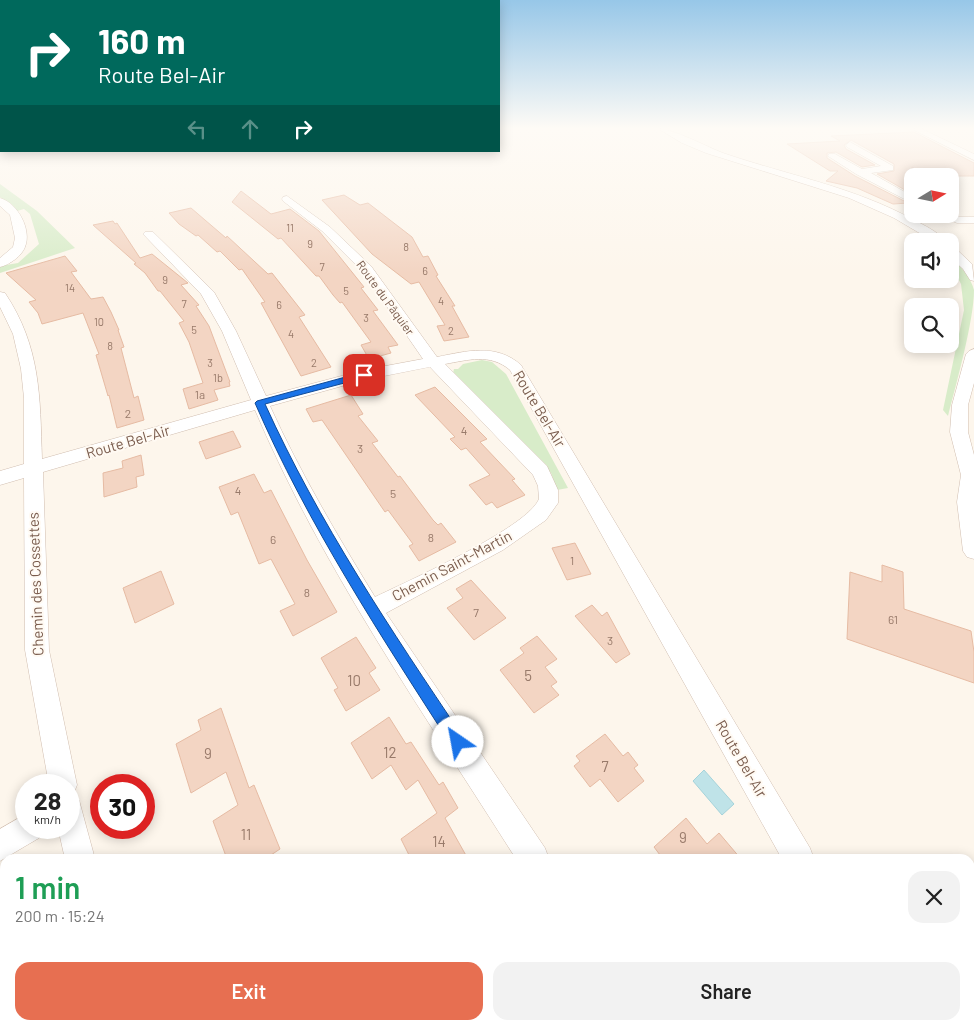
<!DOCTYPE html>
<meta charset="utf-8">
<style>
:root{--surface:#fff;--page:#f2f2f2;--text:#222;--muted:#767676;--accent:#e76f51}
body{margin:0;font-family:Barlow,sans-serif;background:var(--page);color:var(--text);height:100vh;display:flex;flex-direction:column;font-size:19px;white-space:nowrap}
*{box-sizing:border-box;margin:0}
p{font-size:16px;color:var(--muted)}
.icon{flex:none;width:28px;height:28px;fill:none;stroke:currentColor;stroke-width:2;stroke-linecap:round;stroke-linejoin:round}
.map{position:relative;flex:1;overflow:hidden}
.side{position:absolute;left:0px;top:854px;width:975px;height:176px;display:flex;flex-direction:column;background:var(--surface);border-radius:15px 15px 0 0;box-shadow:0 2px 12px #0003}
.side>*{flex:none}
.hud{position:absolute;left:0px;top:0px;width:500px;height:152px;box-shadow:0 2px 12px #0003;background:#00695c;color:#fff;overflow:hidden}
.needle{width:32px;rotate:80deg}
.controls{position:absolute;left:904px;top:168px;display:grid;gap:10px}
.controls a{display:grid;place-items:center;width:55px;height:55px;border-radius:10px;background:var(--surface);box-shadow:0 2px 12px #0003;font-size:25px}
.speed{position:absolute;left:15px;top:774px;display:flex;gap:10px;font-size:25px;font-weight:700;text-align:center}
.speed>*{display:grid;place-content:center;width:65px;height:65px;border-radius:50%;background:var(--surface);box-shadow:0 2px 12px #0003;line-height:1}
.speed small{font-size:12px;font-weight:400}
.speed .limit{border:8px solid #d22;background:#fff;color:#111}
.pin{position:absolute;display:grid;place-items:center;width:42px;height:42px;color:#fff;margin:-21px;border-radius:10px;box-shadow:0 2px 8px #0006}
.me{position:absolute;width:55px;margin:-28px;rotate:327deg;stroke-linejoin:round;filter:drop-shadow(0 0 4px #0008)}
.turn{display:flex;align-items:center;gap:18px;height:105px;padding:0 15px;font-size:22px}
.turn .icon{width:65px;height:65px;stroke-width:2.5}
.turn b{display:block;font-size:35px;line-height:42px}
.lanes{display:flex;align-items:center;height:48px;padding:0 15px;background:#0003;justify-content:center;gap:25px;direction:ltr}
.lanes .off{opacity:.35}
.round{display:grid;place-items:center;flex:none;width:52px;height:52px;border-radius:15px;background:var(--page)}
.summary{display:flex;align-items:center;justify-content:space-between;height:85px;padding:0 15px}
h1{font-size:30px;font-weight:600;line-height:38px;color:#1e9e55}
.action{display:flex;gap:10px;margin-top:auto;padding:10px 15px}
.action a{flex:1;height:58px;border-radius:15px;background:var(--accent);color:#fff;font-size:20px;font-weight:600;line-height:58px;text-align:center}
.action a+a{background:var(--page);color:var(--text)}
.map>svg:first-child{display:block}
.green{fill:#d8ecc9}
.water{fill:#bfe3e8;stroke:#a5d3da}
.building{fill:#f3d5c3;stroke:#e6bba3}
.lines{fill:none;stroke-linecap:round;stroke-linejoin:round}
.minor-casing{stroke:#d1beb0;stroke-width:1}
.minor{fill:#fff;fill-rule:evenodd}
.route{fill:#1a73e8;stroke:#114b97}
.labels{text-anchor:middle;stroke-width:4;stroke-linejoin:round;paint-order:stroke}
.far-number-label{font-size:11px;fill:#987a6a}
.far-street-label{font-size:12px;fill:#7a5c4d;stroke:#fffaf3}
.number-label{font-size:12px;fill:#987a6a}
.street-label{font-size:15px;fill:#7a5c4d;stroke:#fffaf3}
.near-number-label{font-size:15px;fill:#987a6a}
</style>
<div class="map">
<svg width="974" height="1029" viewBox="0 0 974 1029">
<rect width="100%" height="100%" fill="#fdf6ec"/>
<path class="green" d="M0,184L37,211L75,248L0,273V266L18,263L39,244L30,214L24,209L17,211L0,197Z
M950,255C959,265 971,277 974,290C974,321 956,384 948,416L943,410L964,310L961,284L950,263Z
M482,360L492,362L506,374L568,488L557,490L551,473L545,466L453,373L454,369H458L463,364Z"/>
<path class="water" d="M704,770L734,804L722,815L693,781Z"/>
<path class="building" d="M914,132L974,163V176H928L912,167V194L877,174L894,171V164L851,140L844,145L846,149L875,165L862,167L836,152L827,153V158L855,176L908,203L893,204L857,188L826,181L838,171H830L787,144L840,141L831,136Z
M241,191L271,214L290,209L319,231L364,287L361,288L378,310L373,311L398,345L388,347L391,353L369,359L361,345L371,342L342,302L340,303L333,295L319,276H316L281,238L278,239L232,202Z
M344,195L360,205L368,203L412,237L423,257L428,256L438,275L436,276L455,306H452L469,337L444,341L437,326L445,325L419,282L411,284L372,254L322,200Z
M191,208L226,238L227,236L268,274L272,273L305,315L299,317L331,367L301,376L261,303L265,302L242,269L239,270L220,251L217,252L198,235L196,236L179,224L169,213Z
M113,221L115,224L117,223L140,258L152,254L188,283L181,285L199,305L196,306L209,326L230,382H229L230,386L214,390L218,400L189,409L183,389L203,383L189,342L179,323L184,321L160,291H158L145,273L134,264L136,263L93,225Z
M65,256L77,271L71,272L91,299L103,297L111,312L119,330H118L124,347L121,348L134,398L138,396L144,420L117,428L109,395L108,396L96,355L99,354L83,313L42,324L38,313L29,302L36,300L6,273Z
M435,387L487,439L480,442L515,479L512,480L525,495L497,508L492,502L486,505L469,485L490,475L466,448L461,450L450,439L455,437L415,395Z
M351,395L363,414L358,416L378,441L372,443L398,477L400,476L433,520L438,525L441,523L456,542L419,561L409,546L413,544L388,510L385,512L322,420L313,422L306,409Z
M233,431L241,447L206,459L199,442Z
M141,455L144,475L136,477L137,487L104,497L103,473L123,468L122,461Z
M254,474L264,493L271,490L307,560L337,612L293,636L280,611L295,604L271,559L259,564L238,512L231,515L219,487Z
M575,543L591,574L567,580L552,548Z
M882,565L903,572L904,609L971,631L974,652V683L847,639L850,572L882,582Z
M161,571L174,604L135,623L123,588Z
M471,580L506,618L474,640L447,608L463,598L456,589Z
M592,605L602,616L607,612L630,654L616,663L575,616Z
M537,636L557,659L545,667L557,682L551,686L559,695L534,713L500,670L524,653L520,648Z
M356,637L376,668L369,673L380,690L346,711L334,690L338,688L321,658Z
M221,708L249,788L254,785L280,849L265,859H227L213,821L238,805L226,772L191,793L176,744L201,730L198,720Z
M389,717L406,744L411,742L439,785L443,782L458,808L445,818L468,859H411L401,839L437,813L418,780L406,790L391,765L372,779L351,743Z
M605,734L623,756L628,752L638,765L634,768L644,781L618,802L600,779L590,787L574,766L580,761L576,756Z
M686,818L707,844L719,833L741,859H663L654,847Z"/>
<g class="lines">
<g class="minor-casing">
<path id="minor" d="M659,129C672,128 707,147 723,153C787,175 854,187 914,220C924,225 938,232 946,241H933L894,218L849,198L706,153L682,143Z
M912,129H922L974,154V160Z
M850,142L893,166V170L871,173L912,196V203L856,174L828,156L829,154H835L862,169L881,166L847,147L846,145Z
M287,196L330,227L371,266L437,357C467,351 496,343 521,365L810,848L814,859H782L510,370C490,353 468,360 445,364L547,466L558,490V503L546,520L503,550L386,613L545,848L549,859H516C424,713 323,570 255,410L43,472L49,650L77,785L73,795L70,796L79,800L95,859H65L58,828H69V785H49L25,650L24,478L0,485V471L24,464V398L21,369L13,334L0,307V292L5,293C41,347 40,397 42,459L251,400L222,331L201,294L145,236L143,234L145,232H153L214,292L236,331L266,396L364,370L423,359L363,272L322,231L283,201L282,199L283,197ZM430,367L533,475L538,486L539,499C527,528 408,581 375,597C337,535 300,472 270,406L364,380Z
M0,198C18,203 32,230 25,247C22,256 9,265 0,267V258L13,247L15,238L10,215L0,206Z
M950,213L958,217H974V223H957L937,214Z
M950,246L954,247L972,264L974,281L970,280L963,269L950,257Z
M974,349V383L968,405V432L974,455V559L967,557L963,551L957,502L961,475L950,432L952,405L966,354L969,351Z
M26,814V828H44L39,838L0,861V829Z
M99,1025H135L136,1029H100Z
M625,1025H662L664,1029H627Z
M878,1025H914L916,1029H880Z"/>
</g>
<use href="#minor" class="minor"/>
</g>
<linearGradient id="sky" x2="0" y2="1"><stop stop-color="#97c7e8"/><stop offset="0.47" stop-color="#fefbf6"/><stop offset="1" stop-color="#fefbf6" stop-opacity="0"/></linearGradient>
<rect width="974" height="273" fill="url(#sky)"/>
<path class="route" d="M364,372L368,375L367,377L265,404C319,523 391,630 463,737L466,742L463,748L458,750L453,748C381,636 308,525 255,403L257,401Z"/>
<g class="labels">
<g class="far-number-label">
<text x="290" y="232">11</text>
<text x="310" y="248">9</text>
<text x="406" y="251">8</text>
<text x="322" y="271">7</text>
<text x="425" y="275">6</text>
<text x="165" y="284">9</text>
<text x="70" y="292">14</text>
<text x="346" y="295">5</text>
<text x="441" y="305">4</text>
<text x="184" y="308">7</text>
<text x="279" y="309">6</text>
<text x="366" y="322">3</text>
<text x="99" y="326">10</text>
<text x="194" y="334">5</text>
<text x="451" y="335">2</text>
<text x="291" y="338">4</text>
<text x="110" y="350">8</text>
<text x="210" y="367">3</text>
<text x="314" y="367">2</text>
<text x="218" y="382">1b</text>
</g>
<g class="far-street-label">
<text transform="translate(385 298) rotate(54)" y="4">Route du Pâquier</text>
</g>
<g class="number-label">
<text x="200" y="399">1a</text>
<text x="128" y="418">2</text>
<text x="464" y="435">4</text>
<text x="360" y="453">3</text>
<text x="238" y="495">4</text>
<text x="393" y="498">5</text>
<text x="431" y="542">8</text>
<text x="273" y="544">6</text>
<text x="572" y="565">1</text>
<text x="307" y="597">8</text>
<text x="476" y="617">7</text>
<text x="893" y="624">61</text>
<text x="610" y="645">3</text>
</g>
<g class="street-label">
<text transform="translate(539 409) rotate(59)" y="5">Route Bel-Air</text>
<text transform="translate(128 442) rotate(-16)" y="5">Route Bel-Air</text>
<text transform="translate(452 566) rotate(-28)" y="5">Chemin Saint-Martin</text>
<text transform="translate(36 584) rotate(-92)" y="5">Chemin des Cossettes</text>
<text transform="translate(741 759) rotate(60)" y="5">Route Bel-Air</text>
</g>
<g class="near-number-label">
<text x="528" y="681">5</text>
<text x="354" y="686">10</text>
<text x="390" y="758">12</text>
<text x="208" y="759">9</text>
<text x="605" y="772">7</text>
<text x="246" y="840">11</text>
<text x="683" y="843">9</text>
<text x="439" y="847">14</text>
</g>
</g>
</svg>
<div class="controls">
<a><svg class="needle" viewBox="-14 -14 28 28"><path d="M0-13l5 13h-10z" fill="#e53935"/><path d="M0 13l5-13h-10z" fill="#767676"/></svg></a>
<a><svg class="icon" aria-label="sound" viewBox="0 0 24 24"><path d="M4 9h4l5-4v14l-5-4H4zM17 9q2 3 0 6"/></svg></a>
<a><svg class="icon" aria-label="search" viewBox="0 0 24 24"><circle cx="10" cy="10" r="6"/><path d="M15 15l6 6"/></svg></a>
</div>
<div class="speed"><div>28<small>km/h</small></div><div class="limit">30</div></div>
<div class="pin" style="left:364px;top:375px;background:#d93025"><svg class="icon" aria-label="arrive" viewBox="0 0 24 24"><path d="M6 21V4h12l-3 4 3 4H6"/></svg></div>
<svg class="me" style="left:458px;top:742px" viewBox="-20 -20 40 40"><circle r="19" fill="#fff"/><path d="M0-13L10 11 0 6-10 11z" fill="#1a73e8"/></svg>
<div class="hud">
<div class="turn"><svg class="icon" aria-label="right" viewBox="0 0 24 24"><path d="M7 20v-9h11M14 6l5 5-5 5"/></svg><div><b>160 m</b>Route Bel-Air</div></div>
<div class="lanes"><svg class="icon off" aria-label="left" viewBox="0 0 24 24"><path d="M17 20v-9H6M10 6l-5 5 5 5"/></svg><svg class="icon off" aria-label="ahead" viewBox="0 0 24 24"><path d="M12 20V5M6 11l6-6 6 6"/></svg><svg class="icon" aria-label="right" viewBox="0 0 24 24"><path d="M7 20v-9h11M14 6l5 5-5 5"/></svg></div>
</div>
<section class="side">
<div class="summary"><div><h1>1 min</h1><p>200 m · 15:24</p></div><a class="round"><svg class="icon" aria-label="close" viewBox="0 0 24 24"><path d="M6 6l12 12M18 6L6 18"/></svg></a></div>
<div class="action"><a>Exit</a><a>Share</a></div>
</section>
</div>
